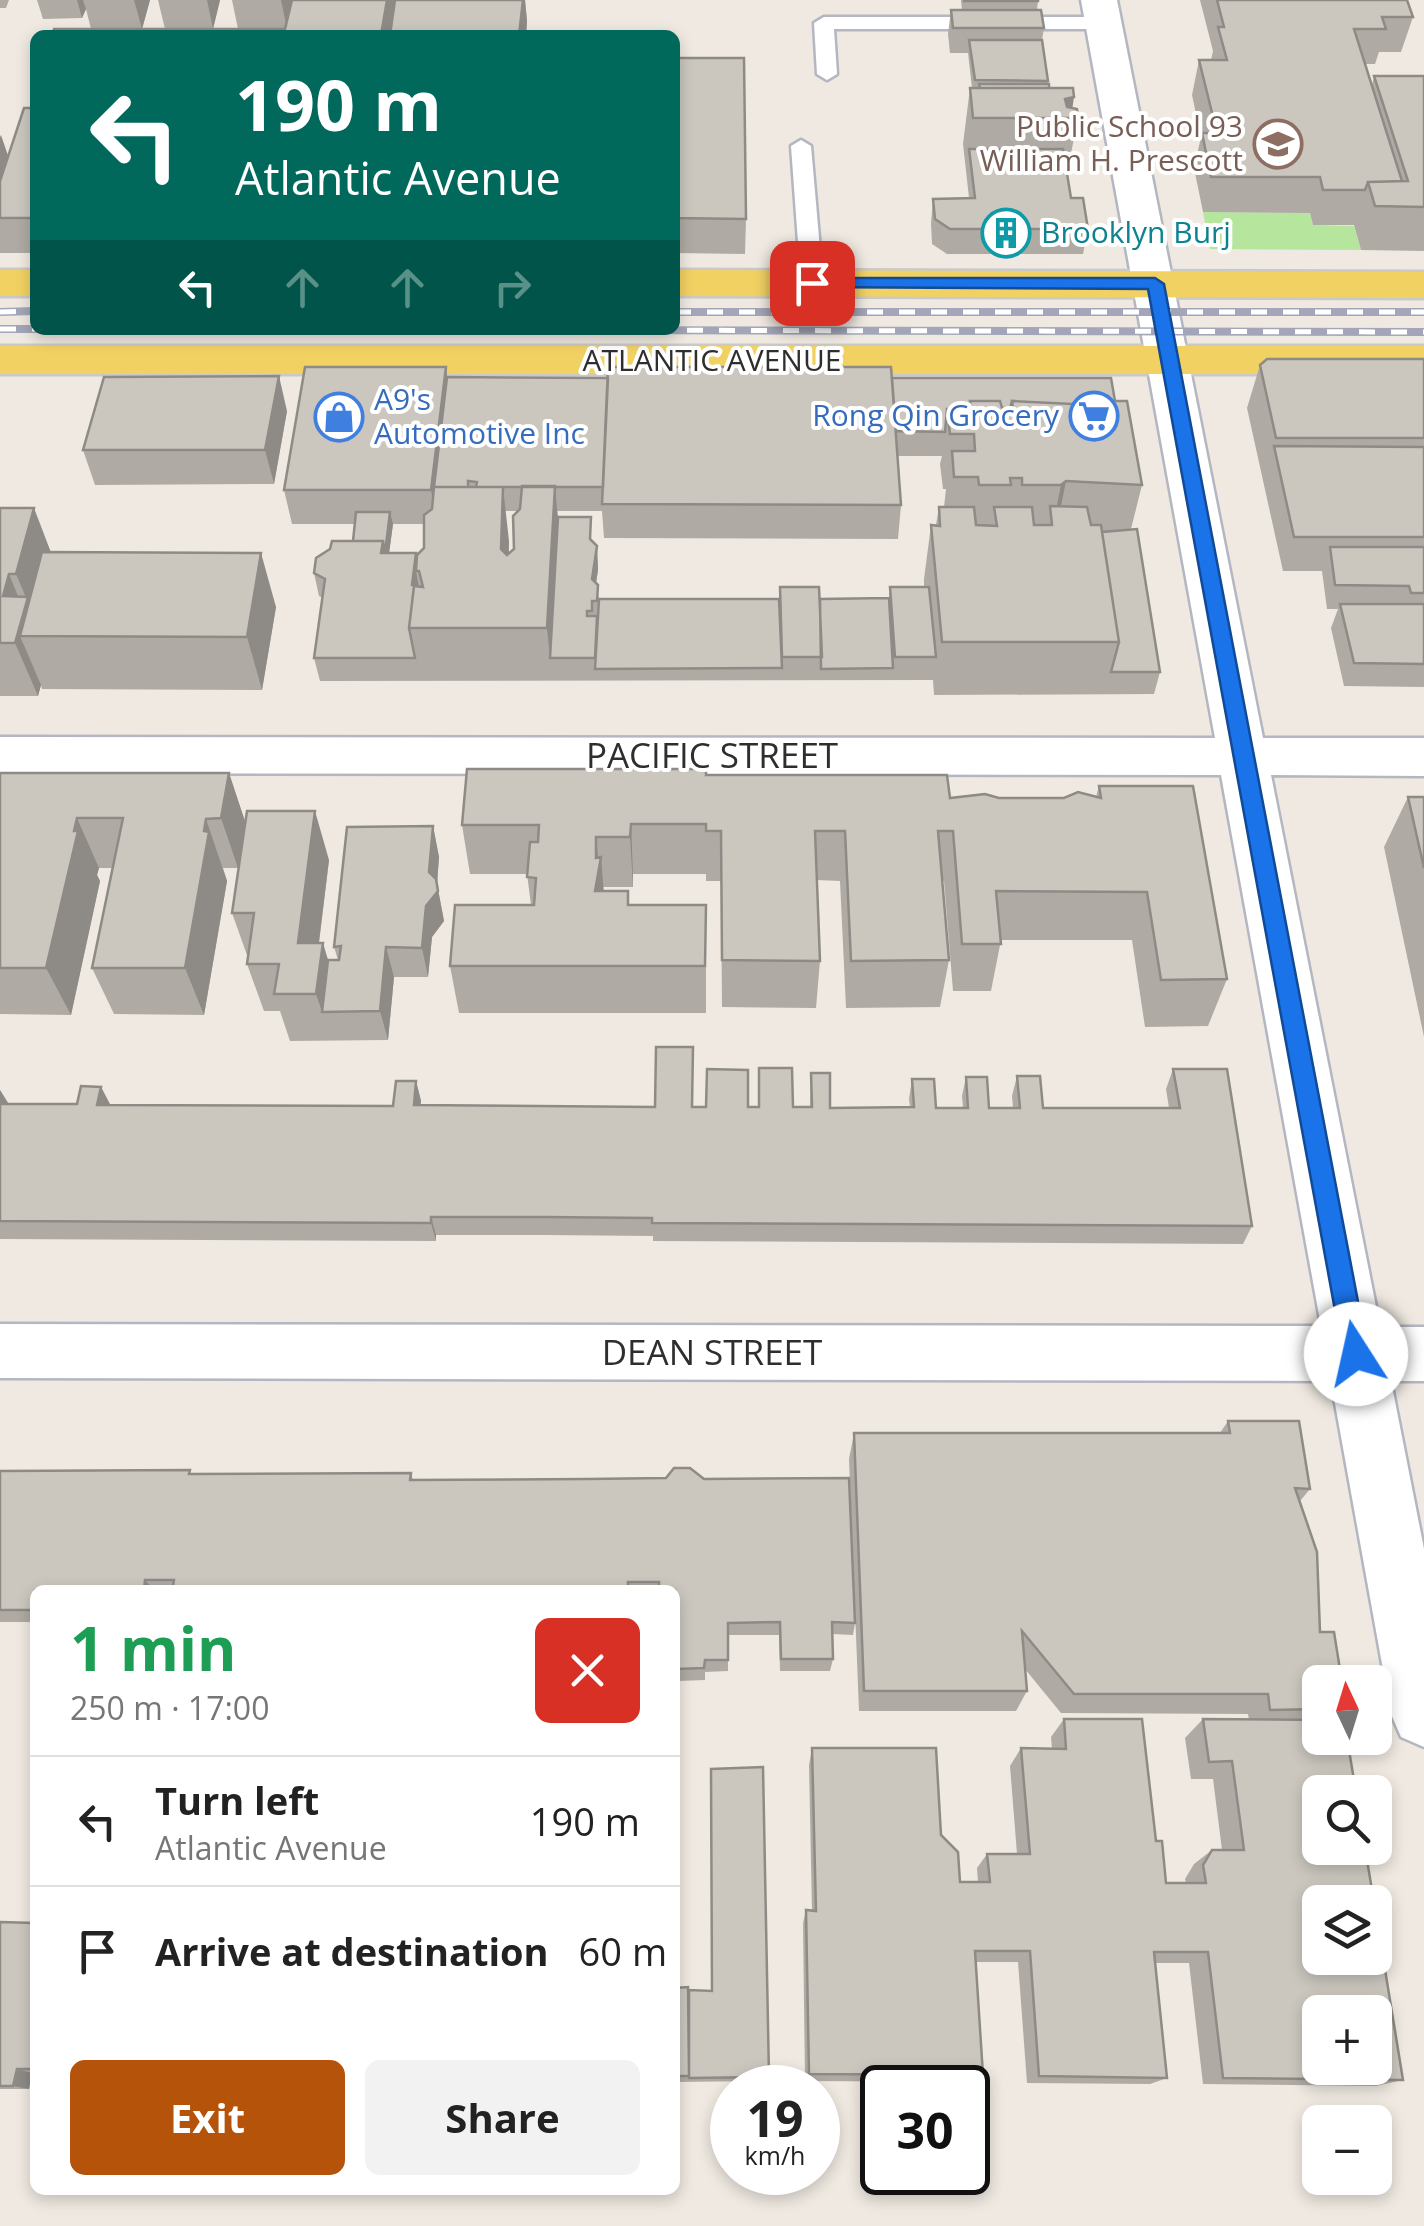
<!DOCTYPE html>
<meta charset="utf-8">
<style>
:root{--surface:#fff;--page:#f2f2f2;--text:#222;--muted:#767676;--line:#e0e0e0;--accent:#b45309}
body{margin:0;font-family:"Open Sans",sans-serif;background:var(--page);color:var(--text);height:100vh;display:flex;flex-direction:column;font-size:38px;white-space:nowrap}
*{box-sizing:border-box;margin:0}
p{font-size:32px;color:var(--muted)}
.icon{flex:none;width:55px;height:55px;fill:none;stroke:currentColor;stroke-width:2;stroke-linecap:round;stroke-linejoin:round}
.map{position:relative;flex:1;overflow:hidden}
.panel{position:absolute;left:30px;top:1585px;width:650px;height:610px;display:flex;flex-direction:column;background:var(--surface);border-radius:15px;box-shadow:0 5px 15px #0003}
.panel>*{flex:none}
.guide{position:absolute;left:30px;top:30px;width:650px;height:305px;border-radius:15px;box-shadow:0 5px 15px #0003;background:#00695c;color:#fff;overflow:hidden}
.needle{width:65px;rotate:356deg}
.buttons{position:absolute;left:1302px;top:1665px;display:grid;gap:20px}
.buttons a{display:grid;place-items:center;width:90px;height:90px;border-radius:15px;background:var(--surface);box-shadow:0 5px 15px #0003;font-size:50px}
.speed{position:absolute;left:710px;top:2065px;display:flex;gap:20px;font-size:50px;font-weight:700;text-align:center}
.speed>*{display:grid;place-content:center;width:130px;height:130px;border-radius:50%;background:var(--surface);box-shadow:0 5px 15px #0003;line-height:1}
.speed small{font-size:25px;font-weight:400}
.speed .limit{border:5px solid #111;border-radius:15px;background:#fff;color:#111}
.pin{position:absolute;display:grid;place-items:center;width:85px;height:85px;color:#fff;margin:-42px;border-radius:20px;box-shadow:0 5px 15px #0006}
.me{position:absolute;width:110px;margin:-55px;rotate:350deg;stroke-linejoin:round;filter:drop-shadow(0 0 8px #0008)}
.turn{display:flex;align-items:center;gap:35px;height:210px;padding:0 40px;font-size:45px}
.turn .icon{width:130px;height:130px;stroke-width:2.5}
.turn b{display:block;font-size:70px;line-height:85px}
.lanes{display:flex;align-items:center;height:95px;padding:0 40px;background:#0003;justify-content:center;gap:50px;direction:ltr}
.lanes .off{opacity:.35}
.round{display:grid;place-items:center;flex:none;width:105px;height:105px;border-radius:15px;background:var(--page)}
.summary{display:flex;align-items:center;justify-content:space-between;height:170px;padding:0 40px}
h1{font-size:60px;font-weight:700;line-height:75px;color:#1e9e55}
.primary-button{display:flex;gap:20px;margin-top:auto;padding:20px 40px}
.primary-button a{flex:1;height:115px;border-radius:15px;background:var(--accent);color:#fff;font-size:40px;font-weight:700;line-height:115px;text-align:center}
.primary-button a+a{background:var(--page);color:var(--text)}
ul{padding:0;list-style:none}
li{display:flex;align-items:center;gap:30px;height:130px;padding:0 40px;border-top:2px solid var(--line)}
li div{flex:1}
li b{display:block;font-size:38px}
li em{font-style:normal}
.map>svg:first-child{display:block}
.green{fill:#b6e59e}
.lines{fill:none;stroke-linecap:round;stroke-linejoin:round}
.lane-casing{stroke:#b4b7c1;stroke-width:5}
.street-casing{stroke:#b4b7c1;stroke-width:5}
.primary-casing{stroke:#c9c9c9;stroke-width:5}
.lane{fill:#fff;fill-rule:evenodd}
.street{fill:#fff;fill-rule:evenodd}
.primary{fill:#f2d163;fill-rule:evenodd}
.rail-casing{stroke:#a3a6b8;stroke-width:8}
.rail{stroke:#fff;stroke-width:5;stroke-dasharray:16;stroke-linecap:butt}
.wall{fill:#afaba4;fill-rule:evenodd}
.shaded-wall{fill:#8e8b86}
.building{fill:#cbc7bf;stroke:#8e8b86;stroke-width:2.5;fill-rule:evenodd}
.route{fill:#1a73e8;stroke:#114b97;stroke-width:2.5}
.labels{text-anchor:middle;stroke-width:8;stroke-linejoin:round;paint-order:stroke}
.far-education-label{font-size:30px;fill:#785e54;stroke:#fff;text-anchor:end}
.far-culture-label{font-size:30px;fill:#0d838f;stroke:#fff;text-anchor:start}
.far-street-label{font-size:30px;fill:#2e2e2e;stroke:#fff}
.far-shop-label{font-size:30px;fill:#366cbe;stroke:#fff;text-anchor:start}
.street-label{font-size:35px;fill:#2e2e2e;stroke:#fff}
</style>
<div class="map">
<svg width="1424" height="2226" viewBox="0 0 1424 2226">
<rect width="100%" height="100%" fill="#efe9e1"/>
<path class="green" d="M1203,212L1310,213L1313,225L1354,226L1361,250L1210,249Z"/>
<g class="lines">
<g class="lane-casing">
<path id="lane" d="M824,17H1103L1113,23L1103,29H834L837,74L827,80L817,74L814,23Z
M801,140L811,146L823,283L812,290L801,283L791,146Z"/>
</g>
<g class="street-casing">
<path id="street" d="M1081,0H1117L1263,738H1424V776L1271,775L1380,1327H1424V1381H1391L1424,1549V1747L1401,1737L1391,1714L1331,1381L0,1378V1324L1321,1326L1221,775L0,773V737L1215,738Z"/>
</g>
<g class="primary-casing">
<path id="primary" d="M0,270H35V296H0Z
M675,270L1424,272V298L675,296Z
M0,346H1424V374H0Z"/>
</g>
<use href="#lane" class="lane"/>
<use href="#street" class="street"/>
<use href="#primary" class="primary"/>
<g class="rail-casing">
<path id="rail" d="M0,312L35,311
M675,312H1424
M0,329H35
M559,330L1424,332"/>
</g>
<use href="#rail" class="rail"/>
</g>
<path class="wall" d="M0,0H9L6,8H0Z
M37,0H150L142,29H165L158,0H220L213,29H238L232,0H525L527,21L526,35H52L91,29L86,9L82,18L43,19Z
M961,0H1038L1037,10L1044,28L1042,40L1048,84L1049,88L1072,108L1078,118L1067,174L1071,198L1088,229L1083,254H947L932,244L931,223L933,199L969,198L963,144L970,88H972L968,53H950L948,34L951,10H962Z
M1200,0H1407L1413,17L1401,52H1379L1375,64H1365L1372,85L1374,76H1424V251L1361,250L1354,225H1313L1310,213L1203,212L1194,168L1201,137L1192,95L1199,60H1211L1213,51Z
M675,58L746,219L745,254L675,253Z
M35,88V253H0V135L8,156L34,108L31,99Z
M1424,359V687L1344,686L1331,628L1338,609H1327L1322,571H1283L1247,408L1260,365Z
M447,377L892,378L1115,401L1142,485L1131,529L1160,672L1154,694L934,695L933,680L320,681L314,658L323,598L319,596L314,573L353,541L355,524H292L284,490ZM898,456H942L940,464L943,489H946L944,507H939L936,525H931L924,579V587H890L889,598L820,599L780,587L779,599H599L596,583L598,570L597,546L558,517L557,511H602L604,538L898,539L901,505ZM505,511H518L514,549L509,553ZM393,524H424V548L417,559L389,553Z
M287,411L274,484L95,485L83,450Z
M0,508L51,552L276,607L262,690L42,689L41,685L38,696H0Z
M0,773H229L245,823L329,860L319,943L328,960H338L334,947L433,826L439,857L437,884L444,921L432,937L428,977H394L388,1040L290,1041L280,1011H264L247,964L248,958L232,913L238,868H223L227,881L204,1015L114,1014L92,968L113,868H99L97,875L100,881L71,1015L0,1014Z
M706,775L950,798L1096,797L1099,786L1227,979L1208,1026L1145,1027L1132,940H1001L991,991H953L944,881H942L949,960L940,1007L846,1008L840,881L817,880L820,961L816,1008L722,1007L721,881H706V874H633V887H603V891H628L629,905H706V1013H459L450,966L531,905L527,874H470L462,825Z
M1408,797H1424V1037L1384,847Z
M759,1068L793,1107H810L811,1073L830,1108L910,1107L909,1099L912,1079L936,1108H963L962,1096L966,1077L989,1108H1013L1012,1096L1017,1076L1043,1108H1169L1166,1089L1173,1069L1252,1226L1243,1244L653,1241V1236L546,1235H436V1241L0,1239V1090L9,1104H77L101,1087L110,1105L393,1106L416,1081L421,1101L420,1105L758,1107Z
M1228,1421L1310,1489L1300,1501L1320,1682V1738L1403,2080L1376,2086L1203,2084L1189,1963H1155L1167,2078L1150,2084L1027,2083L1018,1962H976L983,2075L972,2082L805,2081L803,1923L806,1910L812,1911L809,1765L812,1748L941,1835L960,1882H978L977,1868L987,1854H1017L1010,1766L1021,1748L1052,1749L1051,1737L1064,1719L1156,1841L1166,1883H1186L1185,1879L1194,1864L1212,1850H1222L1213,1779H1191L1185,1738L1203,1719L1249,1720L1248,1714L1061,1713L1025,1669L1027,1691L1016,1711H859L849,1459L854,1433H1220Z
M0,1471L193,1474L411,1473L413,1480L855,1623L853,1635L832,1634L833,1659L830,1671H780L779,1635H728V1671L705,1672V1680L678,1681L677,1644H675V1590H35V1622H0Z
M0,1922L35,1923V2073H32L29,2089H0Z
M675,1988L689,1990L769,2077L768,2081L675,2082Z"/>
<path class="shaded-wall" d="M77,0H83L86,9L82,18Z
M134,0H150L142,29Z
M207,0H220L213,29Z
M281,0H293L287,29Z
M387,0H397L394,35H381Z
M523,0H525L527,21L526,35H519Z
M1074,97L1071,118H1062L1065,99Z
M1,135L20,191L0,218V138Z
M446,367L450,402L437,524L431,490Z
M279,376L287,411L274,484L265,450Z
M1066,481L1055,536L1050,540L1061,485Z
M555,486L560,541L550,658L547,628Z
M503,487L509,541L508,602L501,549Z
M34,508L55,563L20,636L41,685L38,696L15,643L3,596L9,574L24,611L27,600L16,574Z
M390,512L393,524L386,576L381,553Z
M597,546L598,570L593,602L592,579Z
M261,553L276,607L262,690L247,637Z
M416,553L419,571H416L419,588L412,585Z
M229,773L246,824L238,868L221,818Z
M315,811L329,860L313,990L298,943Z
M77,818L99,868L97,875L100,881L71,1015L46,968Z
M206,819L227,881L204,1015L185,968Z
M631,824L633,874V887L630,837Z
M433,826L439,857L437,884L444,921L432,937L428,977L422,948Z
M596,837L599,868L601,857L605,906L595,891Z
M323,943L337,990L322,1012L316,994Z
M386,947L394,977L388,1040L380,1011Z
M416,1081L421,1101L419,1125L414,1105Z
M101,1087L111,1106L97,1105Z
M0,1090L9,1105L0,1115Z
M431,1217L436,1235V1241L431,1223Z
M145,1580L154,1590H144Z
M17,2069L32,2073L29,2089L13,2086Z"/>
<path class="building" d="M292,0H387L381,35H52L54,29H285Z
M395,0H523L519,35H390Z
M964,0H1038V1H964Z
M1217,0H1407L1413,17H1382L1386,29H1354L1402,181L1368,182L1365,190H1323L1320,177H1211L1202,133H1217L1199,60H1227L1218,27H1224Z
M951,10H1041L1044,28H953Z
M969,40H1042L1048,81L975,80Z
M675,58H744L746,219L675,218Z
M1374,76H1424V207L1375,206L1368,182L1408,181Z
M979,84H1049V88H980Z
M970,88H1073L1074,97L1065,99L1067,107L1077,109L1078,118H973Z
M24,108H35V218H0V181Z
M969,149H1063L1071,198H1083L1088,229H950L935,219L933,199L975,198Z
M1267,359H1424V438H1276L1260,365Z
M305,367H446L431,490H284Z
M608,367H891L901,505L602,504Z
M279,376L265,450H83L104,377Z
M447,377L608,378L603,487H476L477,482L468,481V487H434Z
M892,378H1111L1115,401H1077L1072,404L1012,401L1010,408H1002L1000,401H970L969,409H947L945,432L896,431Z
M970,401H1000L1002,408H1013L1012,401L1072,404L1077,401H1127L1142,485L1066,481L1061,485H1022V478H1010L1011,485H979L978,477H954L952,451H975L974,434H950L947,409H971Z
M1274,446L1424,447V537H1294Z
M522,486H555L547,628H409L414,586L423,587L419,571H416L417,555L424,548V515L432,509L434,487H503L501,549L507,555L514,549L513,516L520,509Z
M1050,506L1087,507L1091,525H1101L1119,642H942L931,525L940,526L939,507H974L976,525L997,526L994,507H1032L1034,525H1052Z
M0,508H34L16,574H9L3,596L28,597L15,643H0Z
M356,512H390L385,553L383,541H353Z
M558,517H591L590,539L597,546L592,579L598,585L597,601H592V611H587V616H597L595,658H550Z
M1137,529L1160,672H1111L1119,642L1102,532Z
M332,541H383L381,553H416L412,585L418,586H414L409,628L415,658H314L325,579L314,573L316,558L330,549Z
M1330,547H1424V593H1411L1409,586L1335,585Z
M42,552L261,553L247,637L20,636Z
M780,587H819L822,657H782Z
M890,587H929L936,657H895Z
M889,598L893,668L821,669L820,599Z
M599,599H779L782,668L595,669Z
M1340,604H1424V664L1354,663Z
M467,769H706V775H947L950,798L985,794L999,798H1064L1078,792L1101,798L1099,786H1193L1227,979L1161,980L1147,892L996,891L1001,944H962L953,831H938L949,960L851,961L845,831H815L820,961L722,960L721,831H706V824H631L630,837H596V858L601,857L595,891H628V905H706L705,966H450L455,905H534L536,878L527,877L530,842H538L539,825H462Z
M0,773H229L221,818L206,819L204,831L209,832L185,968H92L123,818H77L74,831H78L46,968H0Z
M1408,797H1424V868Z
M247,811H315L298,943H323L316,994H274L279,964H247L254,913H232Z
M433,826L429,872L436,879L438,891L426,906L422,948L386,947L380,1011L322,1012L328,960H339L341,946L334,947L347,827Z
M656,1047H693L692,1107H706L707,1069L748,1070V1107H759V1068H792L793,1107H812L811,1073H830V1108L914,1107L912,1079H934L936,1108H968L966,1077H987L989,1108H1020L1017,1076H1040L1043,1108H1180L1173,1069H1227L1252,1226L652,1223V1218L543,1217H431V1223L0,1221V1104H77L81,1086L101,1087L97,1105L393,1106L396,1081H416L414,1105L655,1107Z
M1228,1421H1299L1310,1489L1295,1488L1317,1552L1320,1632H1334L1342,1682H1320V1709L1270,1710L1268,1694H1074L1022,1631L1027,1691H864L854,1433H1230Z
M674,1468H690L704,1479L849,1478L855,1623L832,1622L833,1659H781L780,1622L728,1623V1660H705L704,1668L677,1669L675,1590H659V1582H628V1590H172L174,1580H145L144,1590H35V1610H0V1471L190,1470L189,1474L411,1473L410,1480L587,1479L666,1478Z
M1064,1719H1142L1156,1841H1162L1166,1883H1206L1203,1865L1212,1850H1244L1232,1761L1209,1762L1203,1719L1320,1720V1738H1347L1356,1792H1320V1848H1365L1374,1902H1320V1958H1375V1908L1403,2080L1223,2078L1208,1952H1154L1167,2078L1039,2076L1030,1951H975L983,2075L809,2074L806,1910L816,1911L812,1748H936L941,1835L958,1852L960,1882H990L987,1854H1030L1021,1748L1066,1749ZM1320,2012H1375V2068H1320Z
M763,1767L769,2077L689,2078V1990L712,1991L711,1769Z
M0,1922L35,1923V2069H17L13,2086H0Z
M688,1987L689,2076H675V1988Z"/>
<path class="route" d="M812,278H1155L1164,284L1368,1354L1364,1362L1356,1366L1347,1362L1343,1354L1148,289L806,287L804,283Z"/>
<defs>
<g id="school-ring" transform="scale(2.5)"><circle r="9.5" fill="#fff" stroke="#8d6e63" stroke-width="1.5"/><path d="M0-5L7-2L0 1L-7-2ZM-4 1L0 2.5L4 1V4Q0 6-4 4Z" fill="#8d6e63"/></g>
<g id="building-ring" transform="scale(2.5)"><circle r="9.5" fill="#fff" stroke="#0f9aa8" stroke-width="1.5"/><path d="M-4-6H4V6H1V3H-1V6H-4ZM-2.5-4.3h1.7v1.8h-1.7ZM.8-4.3h1.7v1.8H.8ZM-2.5-1h1.7V.8h-1.7ZM.8-1h1.7V.8H.8Z" fill="#0f9aa8"/></g>
<g id="supermarket-ring" transform="scale(2.5)"><circle r="9.5" fill="#fff" stroke="#3f7fe0" stroke-width="1.5"/><path d="M-6-5.5h2.5l.6 2H6L4.5 2H-2.5L-4.4-4H-6ZM-1.5 3.2a1.3 1.3 0 1 0 .1 0ZM3 3.2a1.3 1.3 0 1 0 .1 0Z" fill="#3f7fe0"/></g>
<g id="shop-ring" transform="scale(2.5)"><circle r="9.5" fill="#fff" stroke="#3f7fe0" stroke-width="1.5"/><path d="M-5-2.5h2.3a2.7 3.5 0 0 1 5.4 0H5L5.5 6h-11ZM-1.5-2.5h3a1.5 2.3 0 0 0-3 0Z" fill="#3f7fe0"/></g>
</defs>
<g fill-rule="evenodd">
<use href="#school-ring" x="1278" y="144"/>
<use href="#building-ring" x="1006" y="233"/>
<use href="#supermarket-ring" x="1094" y="416"/>
<use href="#shop-ring" x="339" y="417"/>
</g>
<g class="labels">
<g class="far-education-label">
<text x="1243" y="137">Public School 93<tspan x="1243" dy="34">William H. Prescott</tspan></text>
</g>
<g class="far-culture-label">
<text x="1041" y="243">Brooklyn Burj</text>
</g>
<g class="far-street-label">
<text x="712" y="371">ATLANTIC AVENUE</text>
</g>
<g class="far-shop-label">
<text x="374" y="410">A9's<tspan x="374" dy="34">Automotive Inc</tspan></text>
<text x="1059" y="426" text-anchor="end">Rong Qin Grocery</text>
</g>
<g class="street-label">
<text x="712" y="768">PACIFIC STREET</text>
<text x="712" y="1365">DEAN STREET</text>
</g>
</g>
</svg>
<div class="buttons">
<a><svg class="needle" viewBox="-14 -14 28 28"><path d="M0-13l5 13h-10z" fill="#e53935"/><path d="M0 13l5-13h-10z" fill="#767676"/></svg></a>
<a><svg class="icon" aria-label="search" viewBox="0 0 24 24"><circle cx="10" cy="10" r="6"/><path d="M15 15l6 6"/></svg></a>
<a><svg class="icon" aria-label="layers" viewBox="0 0 24 24"><path d="M12 4l9 5-9 5-9-5zM3 14l9 5 9-5"/></svg></a>
<a>+</a>
<a>−</a>
</div>
<div class="speed"><div>19<small>km/h</small></div><div class="limit">30</div></div>
<div class="pin" style="left:812px;top:283px;background:#d93025"><svg class="icon" aria-label="arrive" viewBox="0 0 24 24"><path d="M6 21V4h12l-3 4 3 4H6"/></svg></div>
<svg class="me" style="left:1356px;top:1354px" viewBox="-20 -20 40 40"><circle r="19" fill="#fff"/><path d="M0-13L10 11 0 6-10 11z" fill="#1a73e8"/></svg>
<div class="guide">
<div class="turn"><svg class="icon" aria-label="left" viewBox="0 0 24 24"><path d="M17 20v-9H6M10 6l-5 5 5 5"/></svg><div><b>190 m</b>Atlantic Avenue</div></div>
<div class="lanes"><svg class="icon" aria-label="left" viewBox="0 0 24 24"><path d="M17 20v-9H6M10 6l-5 5 5 5"/></svg><svg class="icon off" aria-label="ahead" viewBox="0 0 24 24"><path d="M12 20V5M6 11l6-6 6 6"/></svg><svg class="icon off" aria-label="ahead" viewBox="0 0 24 24"><path d="M12 20V5M6 11l6-6 6 6"/></svg><svg class="icon off" aria-label="right" viewBox="0 0 24 24"><path d="M7 20v-9h11M14 6l5 5-5 5"/></svg></div>
</div>
<section class="panel">
<div class="summary"><div><h1>1 min</h1><p>250 m · 17:00</p></div><a class="round" style="background:#d93025;color:#fff"><svg class="icon" aria-label="close" viewBox="0 0 24 24"><path d="M6 6l12 12M18 6L6 18"/></svg></a></div>
<ul>
<li><svg class="icon" aria-label="left" viewBox="0 0 24 24"><path d="M17 20v-9H6M10 6l-5 5 5 5"/></svg><div><b>Turn left</b><p>Atlantic Avenue</p></div><em>190 m</em></li>
<li><svg class="icon" aria-label="arrive" viewBox="0 0 24 24"><path d="M6 21V4h12l-3 4 3 4H6"/></svg><div><b>Arrive at destination</b></div><em>60 m</em></li>
</ul>
<div class="primary-button"><a>Exit</a><a>Share</a></div>
</section>
</div>
